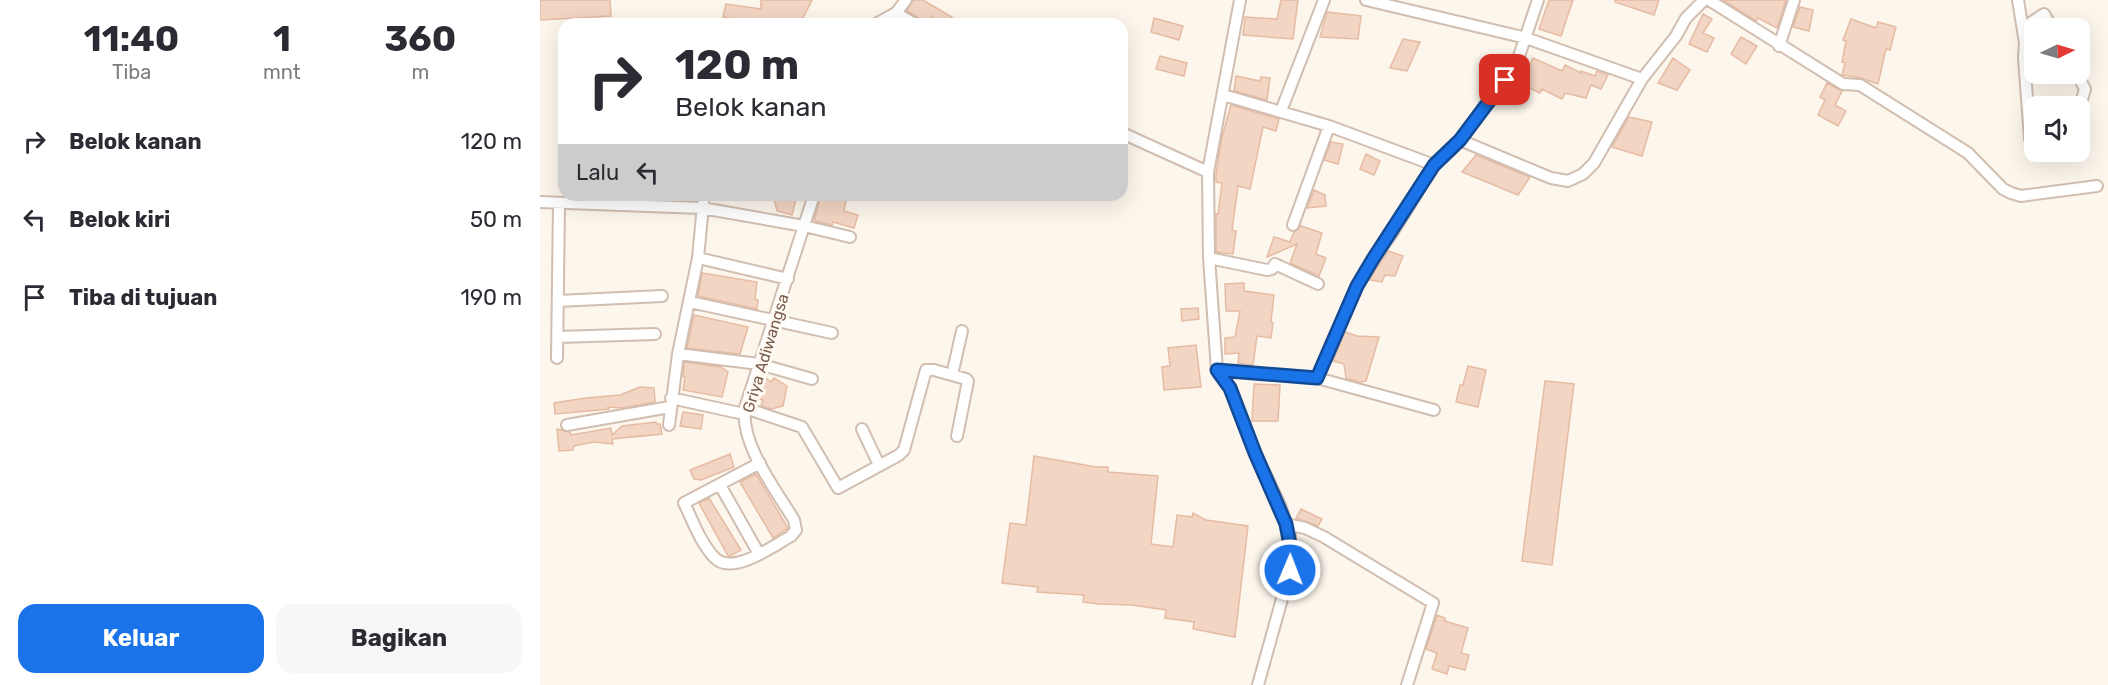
<!DOCTYPE html>
<html lang="id">
<style>
:root{--surface:#fff;--page:#f7f7f7;--text:#2b2b33;--muted:#7c7c81;--accent:#1a73e8}
body{margin:0;font-family:Rubik,sans-serif;background:var(--page);color:var(--text);height:100vh;display:flex;flex-direction:column;font-size:22px;white-space:nowrap}
*{box-sizing:border-box;margin:0}
p{font-size:20px;color:var(--muted)}
.icon{flex:none;width:33px;height:33px;fill:none;stroke:currentColor;stroke-width:2;stroke-linecap:round;stroke-linejoin:round}
.map{position:relative;flex:1;overflow:hidden}
.sheet{display:flex;flex-direction:column;background:var(--surface);width:540px}
.sheet>*{flex:none}
.hud{position:absolute;left:18px;top:18px;width:570px;height:183px;border-radius:18px;box-shadow:0 6px 24px #0002;background:#fff;color:var(--text);overflow:hidden}
.needle{width:39px;rotate:85deg}
.tools{position:absolute;left:1484px;top:18px;display:grid;gap:12px}
.tools a{display:grid;place-items:center;width:66px;height:66px;border-radius:12px;background:var(--surface);box-shadow:0 6px 24px #0002;font-size:30px}
.pin{position:absolute;display:grid;place-items:center;width:51px;height:51px;color:#fff;margin:-26px;border-radius:12px;box-shadow:0 3px 9px #0006}
.me{position:absolute;width:66px;margin:-33px;rotate:1deg;stroke-linejoin:round;filter:drop-shadow(0 0 4px #0008)}
.turn{display:flex;align-items:center;gap:21px;height:126px;padding:0 18px;font-size:27px}
.turn .icon{width:78px;height:78px;stroke-width:2.5}
.turn b{display:block;font-size:42px;line-height:51px}
.then{display:flex;align-items:center;height:57px;padding:0 18px;background:#0003;gap:12px;font-size:22px}
.eta{display:flex;justify-content:space-evenly;align-items:center;height:102px;text-align:center}
.eta b{font-size:36px;font-weight:700;line-height:42px}
.cta{display:flex;gap:12px;margin-top:auto;padding:12px 18px}
.cta a{flex:1;height:69px;border-radius:18px;background:var(--accent);color:#fff;font-size:24px;font-weight:700;line-height:69px;text-align:center}
.cta a+a{background:var(--page);color:var(--text)}
ul{padding:0;list-style:none}
li{display:flex;align-items:center;gap:18px;height:78px;padding:0 18px}
li div{flex:1}
li b{display:block;font-size:22px}
li em{font-style:normal}
main{display:flex;flex:1;min-height:0}
.map>svg:first-child{display:block}
.building{fill:#f3d5c3;stroke:#e6bba3;stroke-width:1.5}
.lines{fill:none;stroke-linecap:round;stroke-linejoin:round}
.minor-casing{stroke:#d1beb0;stroke-width:14}
.minor{stroke:#fff;stroke-width:10}
.route-casing{stroke:#114b97;stroke-width:15}
.route{stroke:#1a73e8;stroke-width:10}
.labels{text-anchor:middle;stroke-width:6;stroke-linejoin:round;paint-order:stroke}
.street-label{font-size:16px;fill:#7a5c4d;stroke:#fffaf3}
</style>
<main>
<section class="sheet">
<div class="eta">
<div><b>11:40</b><p>Tiba</p></div>
<div><b>1</b><p>mnt</p></div>
<div><b>360</b><p>m</p></div>
</div>
<ul>
<li><svg class="icon" aria-label="right" viewBox="0 0 24 24"><path d="M7 20v-9h11M14 6l5 5-5 5"/></svg><div><b>Belok kanan</b></div><em>120 m</em></li>
<li><svg class="icon" aria-label="left" viewBox="0 0 24 24"><path d="M17 20v-9H6M10 6l-5 5 5 5"/></svg><div><b>Belok kiri</b></div><em>50 m</em></li>
<li><svg class="icon" aria-label="arrive" viewBox="0 0 24 24"><path d="M6 21V4h12l-3 4 3 4H6"/></svg><div><b>Tiba di tujuan</b></div><em>190 m</em></li>
</ul>
<div class="cta"><a>Keluar</a><a>Bagikan</a></div>
</section>
<div class="map">
<svg width="1568" height="685" viewBox="0 0 1568 685">
<rect width="100%" height="100%" fill="#fdf6ec"/>
<path class="building" d="M0,0H70L71,16L0,20Z
M221,0H272L261,22L213,20L214,23L183,17L186,4L221,9Z
M373,0H383L412,17L404,24H400L392,16L387,24H382L379,18L367,11Z
M741,0H758L753,39L703,35L705,17L737,19Z
M1009,0H1033L1021,36L999,29Z
M1075,0H1119L1114,15L1075,2Z
M1183,0H1246L1237,28L1218,18L1216,21Z
M1260,7L1273,10L1269,31L1253,27Z
M787,12L821,16L818,39L780,37Z
M1163,14L1172,19L1163,33L1174,38L1167,52L1149,44Z
M614,18L643,26L639,40L611,32Z
M1311,19L1336,28L1338,22L1356,27L1350,50L1346,49L1338,84L1321,78L1302,75L1305,63L1302,62L1306,41L1303,40Z
M1201,37L1217,46L1206,64L1191,54Z
M863,39L880,42L867,71L850,68Z
M620,56L647,63L644,76L616,69Z
M993,58L1022,71L1025,65L1041,73V71L1055,76L1057,71L1068,75L1061,89L1051,85L1046,98L1025,93L1022,99L1002,89L1000,93L981,84Z
M1133,58L1150,70L1137,90L1118,83Z
M696,76L720,81L721,77L730,78L727,100L694,91Z
M1287,83L1302,91L1295,105L1306,111L1298,126L1278,115L1285,100L1280,97Z
M691,105L739,119L736,131L723,127L710,189L698,186L692,230L696,231L693,254L676,252V214H678L682,183L676,182V173L682,137Z
M1089,117L1112,122L1102,156L1072,147Z
M791,142L803,144L798,164L784,160Z
M826,154L840,161L834,175L820,169Z
M936,155L990,177L978,195L922,172Z
M774,190L785,195L786,206L767,208Z
M233,195H257L252,215L237,211Z
M281,195H307L304,211L318,215L314,228L293,222L292,225L274,221Z
M761,226L782,233L776,254L786,258L779,276L750,263L757,244L727,257L734,237L750,242L754,232Z
M848,251L863,256L855,276L845,275L842,282L829,280Z
M162,273L217,282L215,299L218,300L217,309L158,296Z
M704,283V291L734,295L731,322L733,323L731,338L717,336L713,365L698,363L699,353L685,354V338L695,337L700,311H686L685,284Z
M658,308L659,319L642,321L641,309Z
M154,315L208,327L200,354L147,348Z
M805,332L817,336L839,337L826,381L820,382L806,378L804,364L793,361Z
M656,345L661,387L624,390L622,367L630,366L628,348Z
M144,362L181,367L188,372L182,397L143,390L145,377H143Z
M928,366L946,370L938,407L916,402L920,385H923Z
M223,376L231,382L234,378L247,386L243,406L231,409L221,406L223,400L216,398Z
M1005,381L1034,384L1012,565L982,561Z
M714,384L740,385L738,421H712Z
M100,387L114,388L115,402L82,408L68,407L69,409L15,414L14,403L46,398L80,395Z
M143,412L163,415L161,429L140,426Z
M116,422V424H120L122,434L72,439L73,444L54,442L34,446L33,450L19,451L17,429L30,432L31,435L71,428L72,435L82,426Z
M190,454L194,467L161,480L154,479L150,470Z
M494,456L556,467H568V472L618,476L611,544L633,547L637,515L652,517L653,513L666,520L708,526L695,637L653,629L654,622L625,618L626,610L592,605L559,604L543,602L544,595L497,592L498,587L462,583L470,523L486,525Z
M216,474L248,528L233,538L200,482Z
M169,498L201,550L190,556H188L159,503Z
M761,509L782,519L778,526L756,518Z
M897,615L905,618V621L928,628L921,653L929,655L925,670L909,666L907,674L892,669L897,653L886,649Z"/>
<g class="lines">
<g class="minor-casing">
<path id="minor" d="M700,0L668,172L669,258L677,370L690,388L715,453L740,505L750,536V570L718,685
M826,0L986,38L1102,79
M1169,0L1303,84L1320,85L1428,153L1463,189L1471,193L1481,196L1557,186
M1478,0L1485,43L1484,58L1490,139L1492,143L1494,142
M356,13L375,24
M336,24L356,13L366,0
M1483,28L1504,14L1512,28
M1239,46L1254,0
M1537,74L1545,89L1539,109
M683,95L789,126L894,165
M741,111L784,0
M582,133L668,172
M920,140L1011,178L1028,181L1043,174L1054,163L1102,79L1136,36L1146,18L1164,0
M0,202L162,208L264,226L310,237
M753,225L789,126
M158,258L248,279
M669,258L727,270L732,269L735,264L778,284
M18,301L122,296
M150,302L292,333
M18,337L115,334
M138,354L219,364L272,379
M17,358L19,203
M677,370L777,378L894,410
M412,375L422,331
M777,378L817,286L833,259L852,233L894,165L920,140L955,92L975,68L998,0
M131,398L204,414
M205,408L262,427L298,488L359,455L364,450L386,370H394L426,379L428,381L417,436
M27,425L130,407
M129,425L138,354L158,258L164,195
M322,429L339,465
M220,463L144,503C153,521 160,542 174,557C191,577 233,546 251,536L256,530L254,520C236,490 200,444 205,408L274,195
M180,485L219,554
M746,524L765,528L784,537L893,603L867,685"/>
</g>
<use href="#minor" class="minor"/>
</g>
<g class="lines">
<g class="route-casing">
<path id="route" d="M750,570L751,550L746,524L715,453L690,388L677,370L777,378L817,286L833,259L894,165L920,140L965,80"/>
</g>
<use href="#route" class="route"/>
</g>
<g class="labels">
<g class="street-label">
<text transform="translate(225 353) rotate(-73)" y="6">Griya Adiwangsa</text>
</g>
</g>
</svg>
<div class="tools">
<a><svg class="needle" viewBox="-14 -14 28 28"><path d="M0-13l5 13h-10z" fill="#e53935"/><path d="M0 13l5-13h-10z" fill="#7c7c81"/></svg></a>
<a><svg class="icon" aria-label="sound" viewBox="0 0 24 24"><path d="M4 9h4l5-4v14l-5-4H4zM17 9q2 3 0 6"/></svg></a>
</div>
<div class="pin" style="left:965px;top:80px;background:#d93025"><svg class="icon" aria-label="arrive" viewBox="0 0 24 24"><path d="M6 21V4h12l-3 4 3 4H6"/></svg></div>
<svg class="me" style="left:750px;top:570px" viewBox="-20 -20 40 40"><circle r="17" fill="#1a73e8" stroke="#fff" stroke-width="3"/><path d="M0-11L8 9 0 5-8 9z" fill="#fff"/></svg>
<div class="hud">
<div class="turn"><svg class="icon" aria-label="right" viewBox="0 0 24 24"><path d="M7 20v-9h11M14 6l5 5-5 5"/></svg><div><b>120 m</b>Belok kanan</div></div>
<div class="then">Lalu<svg class="icon" aria-label="left" viewBox="0 0 24 24"><path d="M17 20v-9H6M10 6l-5 5 5 5"/></svg></div>
</div>
</div>
</main>
